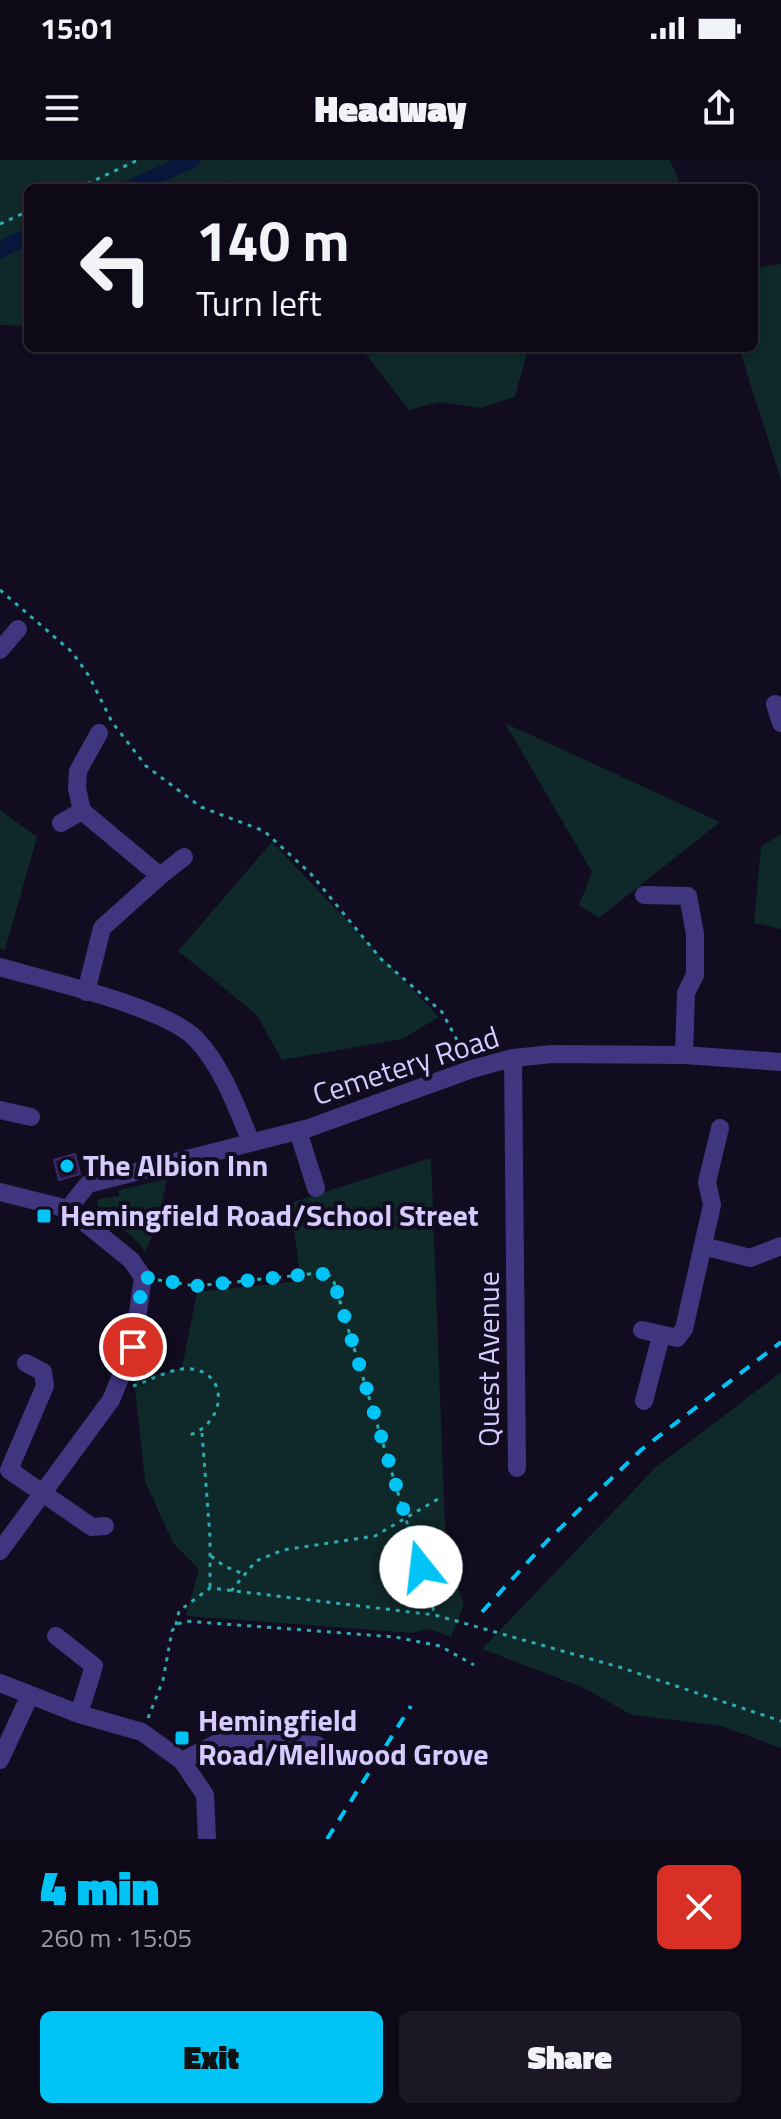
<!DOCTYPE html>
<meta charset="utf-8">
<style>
:root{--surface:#0d0917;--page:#1b1724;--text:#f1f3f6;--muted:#9a9aa1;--line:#2d2a36;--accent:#00c4f5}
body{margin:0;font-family:"Titillium Web",sans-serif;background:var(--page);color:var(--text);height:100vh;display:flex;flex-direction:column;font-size:30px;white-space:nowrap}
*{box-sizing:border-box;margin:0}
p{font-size:26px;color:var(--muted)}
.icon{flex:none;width:44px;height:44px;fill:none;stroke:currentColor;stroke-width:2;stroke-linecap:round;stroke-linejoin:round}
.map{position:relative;height:1679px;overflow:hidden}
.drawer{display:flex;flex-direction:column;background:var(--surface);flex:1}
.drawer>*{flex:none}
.hud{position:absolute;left:24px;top:24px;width:734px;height:168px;border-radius:12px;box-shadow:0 2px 6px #0004,0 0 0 2px var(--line);background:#0d0917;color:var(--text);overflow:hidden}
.pin{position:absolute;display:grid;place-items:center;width:68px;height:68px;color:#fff;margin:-34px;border:4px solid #fff;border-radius:50%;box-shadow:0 2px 8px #0007}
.me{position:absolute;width:88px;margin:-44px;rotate:344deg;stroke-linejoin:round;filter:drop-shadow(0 0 6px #0008)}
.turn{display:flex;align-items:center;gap:28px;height:168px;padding:0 40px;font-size:36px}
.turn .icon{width:104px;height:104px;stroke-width:2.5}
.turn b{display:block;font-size:56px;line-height:68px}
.round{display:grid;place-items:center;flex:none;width:84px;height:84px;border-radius:12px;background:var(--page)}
.headline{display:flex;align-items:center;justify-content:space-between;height:136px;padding:0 40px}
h1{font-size:48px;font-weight:800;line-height:60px;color:var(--accent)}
.primary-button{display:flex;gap:16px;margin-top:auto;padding:16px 40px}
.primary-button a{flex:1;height:92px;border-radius:12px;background:var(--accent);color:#111;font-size:32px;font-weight:800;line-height:92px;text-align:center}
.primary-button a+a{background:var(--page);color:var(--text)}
.status{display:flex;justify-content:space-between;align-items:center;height:56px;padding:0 40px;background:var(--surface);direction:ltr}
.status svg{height:22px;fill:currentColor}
header{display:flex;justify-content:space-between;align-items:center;height:104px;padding:0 40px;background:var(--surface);font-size:36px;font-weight:800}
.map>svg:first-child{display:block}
.green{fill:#0f2829}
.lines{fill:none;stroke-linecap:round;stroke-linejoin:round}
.canal{stroke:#08163c;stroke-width:16}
.building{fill:#241841;stroke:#3e296d;stroke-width:2}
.path{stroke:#2badb2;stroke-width:3;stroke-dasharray:4 6;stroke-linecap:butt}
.minor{stroke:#40367f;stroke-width:18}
.rail{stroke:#00c4f5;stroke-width:4;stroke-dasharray:12 10;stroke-linecap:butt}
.route{stroke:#00c4f5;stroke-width:14;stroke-dasharray:0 25.2}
.poi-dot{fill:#00c4f5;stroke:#110c1f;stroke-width:3}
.labels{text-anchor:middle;stroke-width:8;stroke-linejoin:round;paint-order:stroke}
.street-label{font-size:30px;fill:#d6caff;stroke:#110c1f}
.poi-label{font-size:30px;font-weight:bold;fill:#d6caff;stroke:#110c1f;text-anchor:start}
</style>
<div class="status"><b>15:01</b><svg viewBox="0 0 49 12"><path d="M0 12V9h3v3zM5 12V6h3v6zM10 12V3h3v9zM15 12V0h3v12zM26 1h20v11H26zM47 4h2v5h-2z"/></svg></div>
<header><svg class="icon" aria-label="menu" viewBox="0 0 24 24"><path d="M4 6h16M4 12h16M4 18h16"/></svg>Headway<svg class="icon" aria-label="share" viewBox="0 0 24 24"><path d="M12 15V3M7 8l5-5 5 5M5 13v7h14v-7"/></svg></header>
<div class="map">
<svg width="781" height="1679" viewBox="0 0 781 1679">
<rect width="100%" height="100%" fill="#110c1f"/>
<path class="green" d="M0,0H670L682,28H237L231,21L205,28H28V166L0,165Z
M781,104V320L739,188H754V108Z
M361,188H528L515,237L481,248L439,242L409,250Z
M505,563L720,662L599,758L579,745L592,712Z
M0,650L37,677L5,790L0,788Z
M781,674V769L754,763L761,686Z
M272,682L439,857L402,879L282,900L256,854L178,791Z
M431,998L446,1392L464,1445L451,1477L429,1469L412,1473L186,1456L199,1409L173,1383L145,1321L134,1220L182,1208L197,1132L301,1121L290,1043Z
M167,1019L156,1068L145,1092C134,1071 106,1064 97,1043L99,1039L119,1036V1030Z
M781,1212V1588L721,1566L632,1555L582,1527L482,1489L655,1308Z"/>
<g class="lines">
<path class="canal" d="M130,28L192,0
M0,90L28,76"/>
</g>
<path class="building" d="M75,994L80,1014L59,1020L54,1000Z"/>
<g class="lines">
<path class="path" d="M78,28L138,0
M0,64L28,51
M0,430L72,492L89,516L112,562L146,606L201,647L264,671L311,714L381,799L442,852L465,895
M158,1120L196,1126L319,1113L330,1116L334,1122L435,1455
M133,1226C149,1221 175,1206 192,1209C229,1214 226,1262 190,1275
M202,1273L210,1377V1428
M211,1396L224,1406L246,1415
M231,1431L256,1401L283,1390L375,1376L438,1339
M176,1465L179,1451L210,1428L435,1455L619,1507L781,1561
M148,1558L163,1520L172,1471L176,1465L185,1461L395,1477L440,1486L474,1505"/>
<path class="minor" d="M0,490L18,469
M775,544L781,563
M61,663L82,651
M160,716L184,697
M644,735L688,736L695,774V815L686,833L684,895
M0,807C47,821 164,846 196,879C223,908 236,946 251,982
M86,832L102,768L160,716L82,651L77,628L78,611L99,573
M513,898L517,1308
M0,950L31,957
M298,971L316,1028
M0,1032L68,1049L131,1100L143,1117L133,1187L111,1240L0,1391
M68,1049L88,1024L309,968L472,909L513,898L552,894L684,895L781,902
M703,1086L750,1098L781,1086
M642,1170L677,1178L684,1169L712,1045L707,1022L720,968
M26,1203L43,1212L45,1226L9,1310L92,1367L105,1366
M644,1241L661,1176
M56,1476L94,1506L79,1554
M0,1523L79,1554L142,1572L182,1601L205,1635L207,1679
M0,1600L30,1535
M182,1601L223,1580L317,1585"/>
<path class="rail" d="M482,1452L549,1379L641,1290L781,1182
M327,1679L411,1546"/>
</g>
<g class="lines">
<path class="route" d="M133,1187L143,1117L196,1126L319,1113L330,1116L334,1122L421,1407"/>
</g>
<g class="poi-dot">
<circle cx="67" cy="1006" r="8"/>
<rect x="36" y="1048" width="16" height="16" rx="4"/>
<rect x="174" y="1570" width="16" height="16" rx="4"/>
</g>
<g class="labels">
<g class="street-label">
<text transform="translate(406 906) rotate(-18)" y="10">Cemetery Road</text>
<text transform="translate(489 1199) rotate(-90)" y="10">Quest Avenue</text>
</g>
<g class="poi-label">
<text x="83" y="1016">The Albion Inn</text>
<text x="60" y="1066">Hemingfield Road/School Street</text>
<text x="198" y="1571">Hemingfield<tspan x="198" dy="34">Road/Mellwood Grove</tspan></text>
</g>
</g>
</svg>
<div class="pin" style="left:133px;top:1187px;background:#d93025"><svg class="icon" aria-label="arrive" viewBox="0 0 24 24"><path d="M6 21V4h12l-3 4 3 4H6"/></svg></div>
<svg class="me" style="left:421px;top:1407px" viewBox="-20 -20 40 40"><circle r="19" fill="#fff"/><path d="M0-13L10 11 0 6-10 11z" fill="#00c4f5"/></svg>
<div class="hud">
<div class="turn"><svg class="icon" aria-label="left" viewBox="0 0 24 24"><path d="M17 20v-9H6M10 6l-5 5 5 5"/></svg><div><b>140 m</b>Turn left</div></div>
</div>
</div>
<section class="drawer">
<div class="headline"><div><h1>4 min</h1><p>260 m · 15:05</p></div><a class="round" style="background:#d93025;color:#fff"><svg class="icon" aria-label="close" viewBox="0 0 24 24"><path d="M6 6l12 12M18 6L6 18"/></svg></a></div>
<div class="primary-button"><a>Exit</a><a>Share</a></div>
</section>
